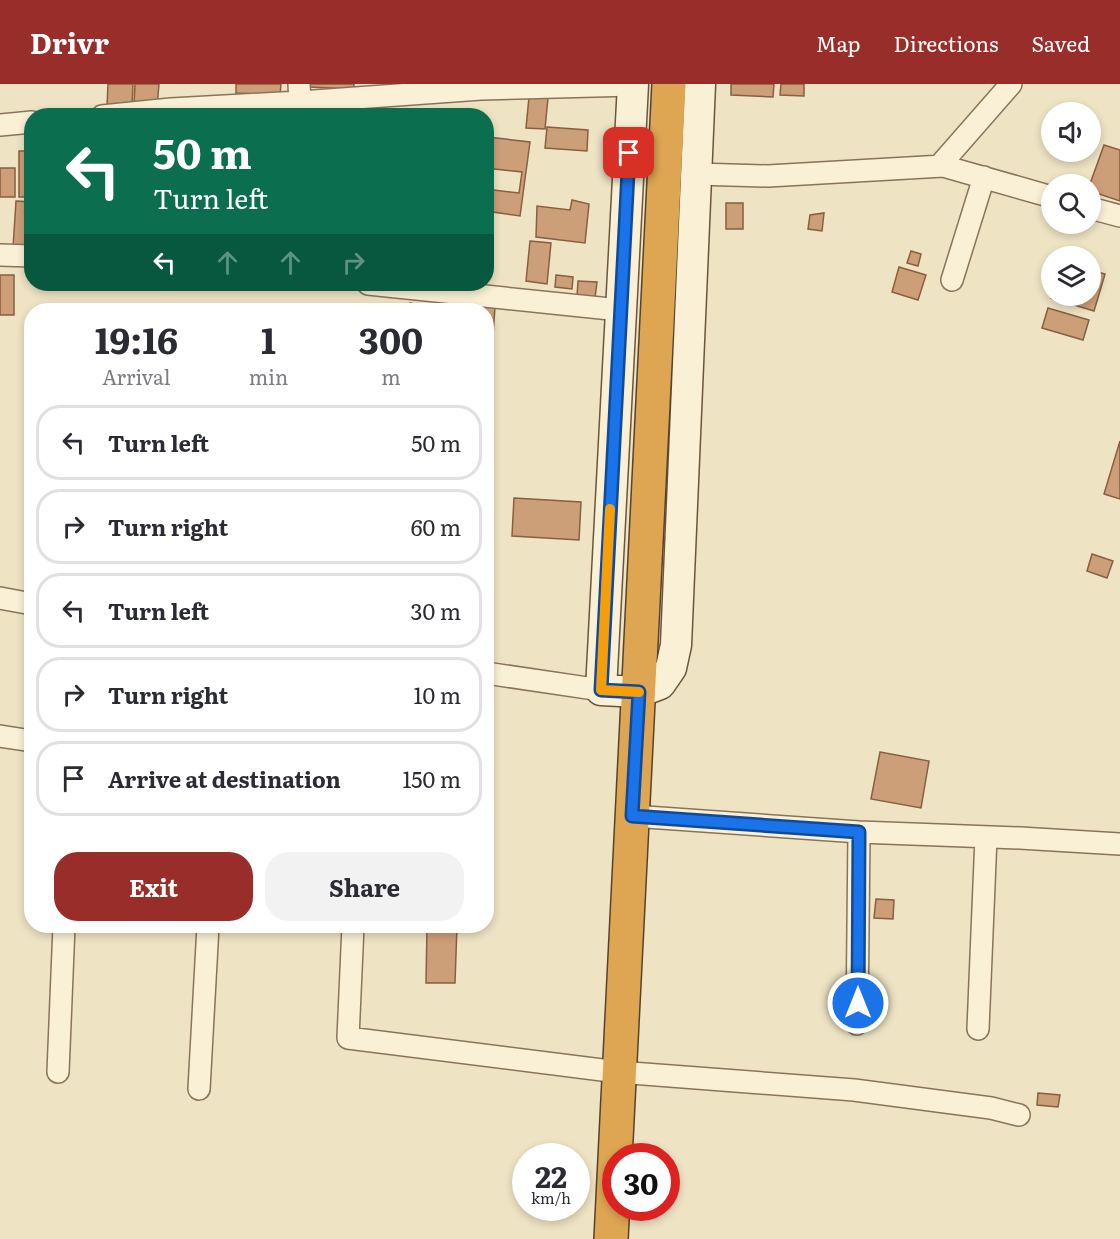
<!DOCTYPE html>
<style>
:root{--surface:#fff;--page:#f2f2f3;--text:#2b2b33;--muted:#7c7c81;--line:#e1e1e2;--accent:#982d29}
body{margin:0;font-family:Literata,serif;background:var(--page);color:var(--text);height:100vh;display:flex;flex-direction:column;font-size:22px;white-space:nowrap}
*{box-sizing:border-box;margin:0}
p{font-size:20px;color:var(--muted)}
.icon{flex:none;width:33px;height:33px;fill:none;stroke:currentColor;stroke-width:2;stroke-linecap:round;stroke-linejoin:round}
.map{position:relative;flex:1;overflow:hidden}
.details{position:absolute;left:24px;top:219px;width:470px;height:630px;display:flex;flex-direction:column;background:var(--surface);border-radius:24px;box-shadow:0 3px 9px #0003}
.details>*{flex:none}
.banner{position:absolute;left:24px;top:24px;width:470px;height:183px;border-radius:24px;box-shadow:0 3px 9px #0003;background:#0b6e4f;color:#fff;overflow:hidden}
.fabs{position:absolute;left:1041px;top:18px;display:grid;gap:12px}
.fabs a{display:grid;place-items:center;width:60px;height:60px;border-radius:50%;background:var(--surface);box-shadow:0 3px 9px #0003;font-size:30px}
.speed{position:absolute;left:512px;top:1059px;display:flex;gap:12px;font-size:30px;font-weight:700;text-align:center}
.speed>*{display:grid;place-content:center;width:78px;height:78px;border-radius:50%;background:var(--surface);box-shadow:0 3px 9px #0003;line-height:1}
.speed small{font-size:15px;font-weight:400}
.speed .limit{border:9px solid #d22;background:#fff;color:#111}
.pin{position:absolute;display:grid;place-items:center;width:51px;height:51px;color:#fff;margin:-26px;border-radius:12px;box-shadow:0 3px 9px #0006}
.me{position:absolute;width:66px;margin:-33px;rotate:0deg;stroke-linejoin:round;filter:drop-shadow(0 0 4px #0008)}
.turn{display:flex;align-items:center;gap:21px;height:126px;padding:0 30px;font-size:27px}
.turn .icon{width:78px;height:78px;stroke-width:2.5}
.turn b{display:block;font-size:42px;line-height:51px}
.lanes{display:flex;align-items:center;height:57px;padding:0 30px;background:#0003;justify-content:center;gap:30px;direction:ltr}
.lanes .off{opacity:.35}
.eta{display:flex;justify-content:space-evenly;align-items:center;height:102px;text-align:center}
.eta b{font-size:36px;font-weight:700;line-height:42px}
.primary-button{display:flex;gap:12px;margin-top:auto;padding:12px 30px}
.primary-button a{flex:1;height:69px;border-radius:24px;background:var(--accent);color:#fff;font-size:24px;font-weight:700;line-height:69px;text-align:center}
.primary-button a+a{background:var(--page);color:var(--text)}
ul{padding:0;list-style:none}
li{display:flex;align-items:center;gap:18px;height:75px;margin:0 12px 9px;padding:0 18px;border:3px solid var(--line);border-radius:24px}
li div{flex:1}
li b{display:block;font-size:22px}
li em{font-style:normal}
header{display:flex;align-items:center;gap:36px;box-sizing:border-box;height:84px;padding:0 30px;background:var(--accent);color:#fff}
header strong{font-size:28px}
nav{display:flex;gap:33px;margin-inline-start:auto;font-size:21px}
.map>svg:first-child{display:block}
.building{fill:#cd9f79;stroke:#885f3f;stroke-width:1.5}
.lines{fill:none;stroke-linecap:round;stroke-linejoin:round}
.street-casing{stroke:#89745a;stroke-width:24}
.secondary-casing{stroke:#6b553d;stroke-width:33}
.highway-casing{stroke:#56422e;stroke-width:36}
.street{stroke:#f9f0d6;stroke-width:21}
.secondary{stroke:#f9f0d6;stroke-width:30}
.highway{stroke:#dea653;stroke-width:33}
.route-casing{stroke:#114b97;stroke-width:15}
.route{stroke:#1a73e8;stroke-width:10}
.slow{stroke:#f59e0b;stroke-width:10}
</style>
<header>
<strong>Drivr</strong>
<nav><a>Map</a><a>Directions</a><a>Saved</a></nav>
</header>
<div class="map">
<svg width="1120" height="1155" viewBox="0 0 1120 1155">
<rect width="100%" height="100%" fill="#eee3c3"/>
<path class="building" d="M108,0H133L132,23L107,22Z
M135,0H159L157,23L134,21Z
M236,0H281L280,11L236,9Z
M308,0H354V5L308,3Z
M731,0H774L773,13L731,11Z
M781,0H804V12L780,11Z
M529,13L548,14L545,45L526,44Z
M486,39H489L488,53L530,58L520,132L486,127V105L519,109L522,88L486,84Z
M547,43L588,46L587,67L545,64Z
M1104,61L1120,66V117L1090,107V100Z
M19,67H32V113H19Z
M0,84H15V113H0Z
M572,116L589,120L585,159L536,153L537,122L570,126Z
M16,117L32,118V165L13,164Z
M726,119H743V145H726Z
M824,129L822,147L808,145L810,131Z
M530,157L551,159L547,200L526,197Z
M911,167L921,170L918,182L907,179Z
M899,183L926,191L918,216L892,208Z
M1090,186L1105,190L1094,227L1051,214L1052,212H1090Z
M0,191H14V231H0Z
M556,191L573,193L572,205L555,203Z
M578,197L597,198L595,214L577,212Z
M410,219L436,224L435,226H409Z
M469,221L495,223L486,353V226H468Z
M1048,224L1089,236L1083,256L1042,244Z
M1120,357V415L1104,410Z
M514,414L581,418L579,456L512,452Z
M1092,470L1113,477L1107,494L1087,487Z
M880,668L929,677L921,724L871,715Z
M876,815L894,816L893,835L874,834Z
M427,842H457L455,899H426Z
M1038,1009L1060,1011L1058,1023L1037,1021Z"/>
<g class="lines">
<g class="street-casing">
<path id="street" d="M299,0L300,18
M102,32L171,25L300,18L481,5L633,1
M0,41L32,38
M943,82L941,80L1011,0
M696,90L768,92L943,82L1052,113
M1090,124L1120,132
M0,171L32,172
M952,196L984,93
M368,200L620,226
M0,514L32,520
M486,589L601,606
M0,652L32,657
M632,732L859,748L1020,754L1120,760
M353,842L348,954L618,988L854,1006L991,1024L1019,1031
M857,940L859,748
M978,945L986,753
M58,988L64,842
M199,1005L208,842"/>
</g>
<g class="secondary-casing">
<path id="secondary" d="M633,0L601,606L639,608L660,600L671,584L676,561L700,0"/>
</g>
<g class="highway-casing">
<path id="highway" d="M611,1155L669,0"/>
</g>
<use href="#street" class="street"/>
<use href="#secondary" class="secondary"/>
<use href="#highway" class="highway"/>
</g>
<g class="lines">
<g class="route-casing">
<path id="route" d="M629,69L601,606L639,608L632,732L859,748L858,919"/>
</g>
<use href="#route" class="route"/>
<path class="slow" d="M610,425L601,606L639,608"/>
</g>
</svg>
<div class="fabs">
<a><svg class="icon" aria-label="sound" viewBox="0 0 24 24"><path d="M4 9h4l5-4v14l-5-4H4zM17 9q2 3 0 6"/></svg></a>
<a><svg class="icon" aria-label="search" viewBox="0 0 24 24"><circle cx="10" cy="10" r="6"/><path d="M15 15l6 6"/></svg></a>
<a><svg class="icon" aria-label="layers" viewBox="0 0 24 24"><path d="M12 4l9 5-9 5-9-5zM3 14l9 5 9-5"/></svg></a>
</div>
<div class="speed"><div>22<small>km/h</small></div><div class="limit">30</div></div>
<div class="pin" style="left:629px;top:69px;background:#d93025"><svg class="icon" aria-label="arrive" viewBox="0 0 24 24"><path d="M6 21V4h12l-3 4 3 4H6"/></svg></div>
<svg class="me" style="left:858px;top:919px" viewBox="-20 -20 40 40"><circle r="17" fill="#1a73e8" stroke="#fff" stroke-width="3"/><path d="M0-11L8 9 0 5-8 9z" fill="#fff"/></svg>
<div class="banner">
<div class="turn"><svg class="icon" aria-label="left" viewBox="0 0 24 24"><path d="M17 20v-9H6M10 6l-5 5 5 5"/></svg><div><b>50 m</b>Turn left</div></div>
<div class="lanes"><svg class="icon" aria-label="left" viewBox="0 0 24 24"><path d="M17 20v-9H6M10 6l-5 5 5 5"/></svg><svg class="icon off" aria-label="ahead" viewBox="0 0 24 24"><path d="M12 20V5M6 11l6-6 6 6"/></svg><svg class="icon off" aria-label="ahead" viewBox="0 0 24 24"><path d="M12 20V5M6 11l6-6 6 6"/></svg><svg class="icon off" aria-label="right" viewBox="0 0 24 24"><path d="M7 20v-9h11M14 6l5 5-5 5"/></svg></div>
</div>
<section class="details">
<div class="eta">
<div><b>19:16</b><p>Arrival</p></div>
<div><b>1</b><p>min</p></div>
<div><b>300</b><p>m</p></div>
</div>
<ul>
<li><svg class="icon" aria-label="left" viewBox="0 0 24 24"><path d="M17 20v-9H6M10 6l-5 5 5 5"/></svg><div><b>Turn left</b></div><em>50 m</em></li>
<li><svg class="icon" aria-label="right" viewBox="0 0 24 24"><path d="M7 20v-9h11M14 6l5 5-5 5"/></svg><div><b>Turn right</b></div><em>60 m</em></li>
<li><svg class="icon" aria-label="left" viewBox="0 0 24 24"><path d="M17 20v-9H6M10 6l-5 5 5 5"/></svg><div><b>Turn left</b></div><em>30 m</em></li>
<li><svg class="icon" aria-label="right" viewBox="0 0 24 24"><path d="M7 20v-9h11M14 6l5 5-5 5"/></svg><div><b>Turn right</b></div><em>10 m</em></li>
<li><svg class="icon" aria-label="arrive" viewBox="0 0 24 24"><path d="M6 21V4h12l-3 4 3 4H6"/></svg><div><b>Arrive at destination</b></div><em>150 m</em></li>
</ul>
<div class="primary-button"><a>Exit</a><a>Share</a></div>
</section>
</div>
